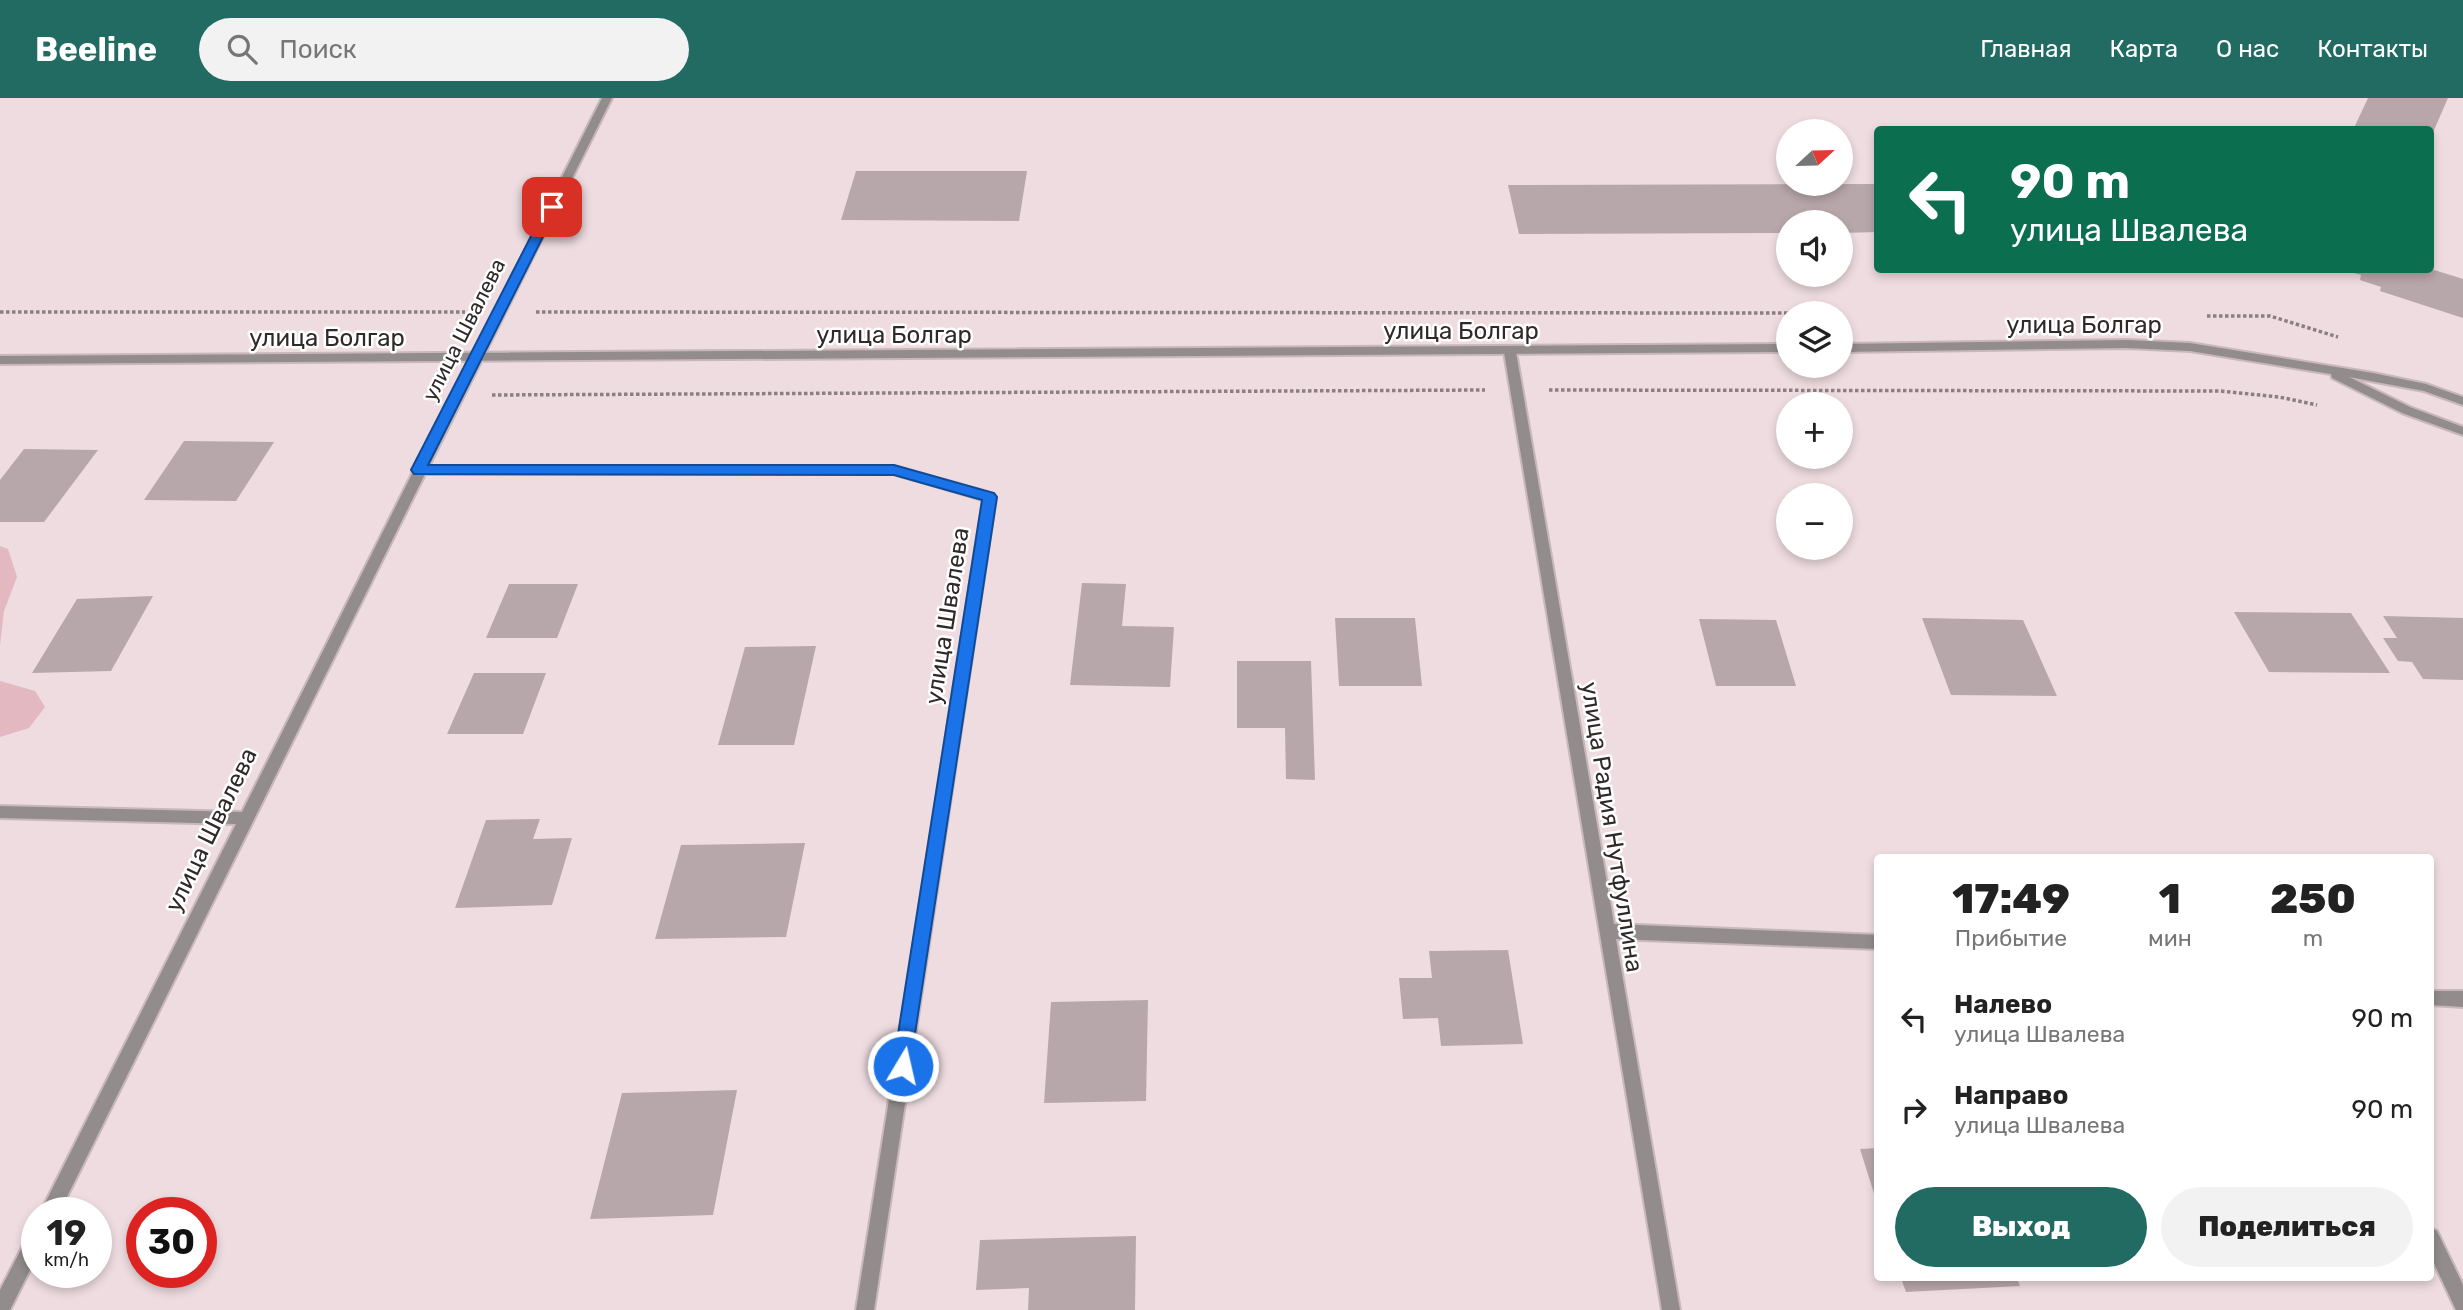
<!DOCTYPE html>
<html lang="ru">
<meta charset="utf-8">
<style>
:root{--surface:#fff;--page:#f2f2f2;--text:#222;--muted:#767676;--accent:#226b62}
body{margin:0;font-family:Rubik,sans-serif;background:var(--page);color:var(--text);height:100vh;display:flex;flex-direction:column;font-size:26px;white-space:nowrap}
*{box-sizing:border-box;margin:0}
p{font-size:23px;color:var(--muted)}
.icon{flex:none;width:38px;height:38px;fill:none;stroke:currentColor;stroke-width:2;stroke-linecap:round;stroke-linejoin:round}
.map{position:relative;flex:1;overflow:hidden}
.sheet{position:absolute;left:1874px;top:756px;width:560px;height:427px;display:flex;flex-direction:column;background:var(--surface);border-radius:7px;box-shadow:0 4px 10px #0003}
.sheet>*{flex:none}
.top-card{position:absolute;left:1874px;top:28px;width:560px;height:147px;border-radius:7px;box-shadow:0 4px 10px #0003;background:#0b6e4f;color:#fff;overflow:hidden}
.needle{width:46px;rotate:68deg}
.buttons{position:absolute;left:1776px;top:21px;display:grid;gap:14px}
.buttons a{display:grid;place-items:center;width:77px;height:77px;border-radius:50%;background:var(--surface);box-shadow:0 4px 10px #0003;font-size:35px}
.speed{position:absolute;left:21px;top:1099px;display:flex;gap:14px;font-size:35px;font-weight:700;text-align:center}
.speed>*{display:grid;place-content:center;width:91px;height:91px;border-radius:50%;background:var(--surface);box-shadow:0 4px 10px #0003;line-height:1}
.speed small{font-size:18px;font-weight:400}
.speed .limit{border:10px solid #d22;background:#fff;color:#111}
.pin{position:absolute;display:grid;place-items:center;width:60px;height:60px;color:#fff;margin:-30px;border-radius:14px;box-shadow:0 4px 10px #0006}
.me{position:absolute;width:77px;margin:-38px;rotate:9deg;stroke-linejoin:round;filter:drop-shadow(0 0 5px #0008)}
.turn{display:flex;align-items:center;gap:24px;height:147px;padding:0 21px;font-size:32px}
.turn .icon{width:91px;height:91px;stroke-width:2.5}
.turn b{display:block;font-size:49px;line-height:60px}
.eta{display:flex;justify-content:space-evenly;align-items:center;height:119px;text-align:center}
.eta b{font-size:42px;font-weight:800;line-height:49px}
.action{display:flex;gap:14px;margin-top:auto;padding:14px 21px}
.action a{flex:1;height:80px;border-radius:42px;background:var(--accent);color:#fff;font-size:28px;font-weight:800;line-height:80px;text-align:center}
.action a+a{background:var(--page);color:var(--text)}
ul{padding:0;list-style:none}
li{display:flex;align-items:center;gap:21px;height:91px;padding:0 21px}
li div{flex:1}
li b{display:block;font-size:26px}
li em{font-style:normal}
header{display:flex;align-items:center;gap:42px;box-sizing:border-box;height:98px;padding:0 35px;background:var(--accent);color:#fff}
header strong{font-size:33px}
nav{display:flex;gap:38px;margin-inline-start:auto;font-size:24px}
.search{width:490px;height:63px;background:var(--page);display:flex;align-items:center;gap:18px;box-sizing:border-box;padding:0 24px;border-radius:38px;color:var(--muted);font-size:26px}
.map>svg:first-child{display:block}
.green{fill:#e3b8c1}
.building{fill:#b8a7aa}
.lines{fill:none;stroke-linecap:round;stroke-linejoin:round}
.minor-casing{stroke:#c8b8bc;stroke-width:4}
.tertiary-casing{stroke:#c8b8bc;stroke-width:4}
.path{stroke:#8b7f82;stroke-width:3.5;stroke-dasharray:3.5 2.5;stroke-linecap:butt}
.minor{fill:#938c8d;fill-rule:evenodd}
.tertiary{fill:#938c8d;fill-rule:evenodd}
.route{fill:#1a73e8;stroke:#114b97;stroke-width:2}
.labels{text-anchor:middle;stroke-width:5;stroke-linejoin:round;paint-order:stroke}
.far-street-label{font-size:21px;fill:#2f292a;stroke:#fff}
.street-label{font-size:24px;fill:#2f292a;stroke:#fff}
</style>
<header>
<strong>Beeline</strong>
<div class="search"><svg class="icon" aria-label="search" viewBox="0 0 24 24"><circle cx="10" cy="10" r="6"/><path d="M15 15l6 6"/></svg>Поиск</div>
<nav><a>Главная</a><a>Карта</a><a>О нас</a><a>Контакты</a></nav>
</header>
<div class="map">
<svg width="2463" height="1212" viewBox="0 0 2463 1212">
<rect width="100%" height="100%" fill="#eedce0"/>
<path class="green" d="M0,448L8,451L17,479L4,513L0,547Z
M0,583L35,593L45,609L29,630L0,639Z"/>
<path class="building" d="M2368,0H2448L2431,39V32H2353Z
M856,73H1027L1019,123L841,122Z
M1878,86V134L1841,135V124H1788V135L1519,136L1508,87Z
M2431,171L2463,181V220L2380,193L2381,189L2360,182L2361,177L2344,172Z
M184,343L274,344L236,403L144,402Z
M24,351L98,352L44,424H0V382Z
M1082,485L1126,486L1122,528L1174,529L1170,589L1070,587Z
M509,486H578L557,540H486Z
M153,498L111,573L32,575L77,501Z
M2234,514L2351,515L2390,575L2269,574Z
M2383,518L2463,520V582L2423,581L2412,564L2398,563L2383,540H2397Z
M1335,520H1415L1422,588H1339Z
M1922,520L2023,522L2057,598L1951,597Z
M1699,521L1776,522L1796,588H1716Z
M816,548L794,647H718L745,549Z
M1237,563H1311L1315,682L1286,681L1285,630H1237Z
M474,575H546L523,636H447Z
M540,721L533,741L572,740L552,807L455,810L486,722Z
M805,745L786,839L655,841L681,747Z
M1508,852L1523,946L1441,948L1438,920L1403,921L1399,880H1432L1429,853Z
M1148,902L1146,1003L1044,1005L1051,904Z
M737,992L713,1117L590,1121L622,995Z
M1878,1050V1105H1877L1860,1051Z
M1136,1138L1135,1212H1028L1029,1190L976,1192L980,1142Z
M1901,1180H2017L2020,1188L1906,1194Z"/>
<g class="lines">
<g class="minor-casing">
<path id="minor" d="M602,0H612L429,368H894L994,396L996,399L874,1212H856L983,402L894,376H425L59,1115H40L236,726L0,720V708L242,714L413,374L412,372L416,368Z
M1510,250L1516,254L1614,826L1878,837V851L1616,841L1680,1212H1662L1504,254Z
M2431,893H2463V909L2431,907Z
M37,1129V1158L10,1212H0V1192L31,1132Z
M2431,1130L2437,1133L2463,1187V1212H2456L2431,1159Z"/>
</g>
<g class="tertiary-casing">
<path id="tertiary" d="M2127,242L2190,245L2373,275L2426,286L2463,299V307L2424,293L2349,279L2410,309L2463,329V337L2402,315L2332,280L2331,276L2190,253L2127,250L1841,254V246Z
M1788,246V254L0,266V258Z"/>
</g>
<path class="path" d="M0,214H465
M536,214L1788,215
M2207,218H2270L2338,239
M1549,292L2220,293L2279,299L2317,307
M492,297L1485,292"/>
<use href="#minor" class="minor"/>
<use href="#tertiary" class="tertiary"/>
</g>
<path class="route" d="M552,106L558,109L428,367H894L994,395L997,399L909,975L903,977L896,975L893,968L982,402L894,377L414,376L411,372L546,109Z"/>
<g class="labels">
<g class="far-street-label">
<text transform="translate(464 232) rotate(-63)" y="7">улица Швалева</text>
</g>
<g class="street-label">
<text x="2084" y="235">улица Болгар</text>
<text x="1461" y="241">улица Болгар</text>
<text x="894" y="245">улица Болгар</text>
<text x="327" y="248">улица Болгар</text>
<text transform="translate(947 518) rotate(-81)" y="8">улица Швалева</text>
<text transform="translate(1612 729) rotate(81)" y="8">улица Радия Нутфуллина</text>
<text transform="translate(211 732) rotate(-64)" y="8">улица Швалева</text>
</g>
</g>
</svg>
<div class="buttons">
<a><svg class="needle" viewBox="-14 -14 28 28"><path d="M0-13l5 13h-10z" fill="#e53935"/><path d="M0 13l5-13h-10z" fill="#767676"/></svg></a>
<a><svg class="icon" aria-label="sound" viewBox="0 0 24 24"><path d="M4 9h4l5-4v14l-5-4H4zM17 9q2 3 0 6"/></svg></a>
<a><svg class="icon" aria-label="layers" viewBox="0 0 24 24"><path d="M12 4l9 5-9 5-9-5zM3 14l9 5 9-5"/></svg></a>
<a>+</a>
<a>−</a>
</div>
<div class="speed"><div>19<small>km/h</small></div><div class="limit">30</div></div>
<div class="pin" style="left:552px;top:109px;background:#d93025"><svg class="icon" aria-label="arrive" viewBox="0 0 24 24"><path d="M6 21V4h12l-3 4 3 4H6"/></svg></div>
<svg class="me" style="left:903px;top:968px" viewBox="-20 -20 40 40"><circle r="17" fill="#1a73e8" stroke="#fff" stroke-width="3"/><path d="M0-11L8 9 0 5-8 9z" fill="#fff"/></svg>
<div class="top-card">
<div class="turn"><svg class="icon" aria-label="left" viewBox="0 0 24 24"><path d="M17 20v-9H6M10 6l-5 5 5 5"/></svg><div><b>90 m</b>улица Швалева</div></div>
</div>
<section class="sheet">
<div class="eta">
<div><b>17:49</b><p>Прибытие</p></div>
<div><b>1</b><p>мин</p></div>
<div><b>250</b><p>m</p></div>
</div>
<ul>
<li><svg class="icon" aria-label="left" viewBox="0 0 24 24"><path d="M17 20v-9H6M10 6l-5 5 5 5"/></svg><div><b>Налево</b><p>улица Швалева</p></div><em>90 m</em></li>
<li><svg class="icon" aria-label="right" viewBox="0 0 24 24"><path d="M7 20v-9h11M14 6l5 5-5 5"/></svg><div><b>Направо</b><p>улица Швалева</p></div><em>90 m</em></li>
</ul>
<div class="action"><a>Выход</a><a>Поделиться</a></div>
</section>
</div>
